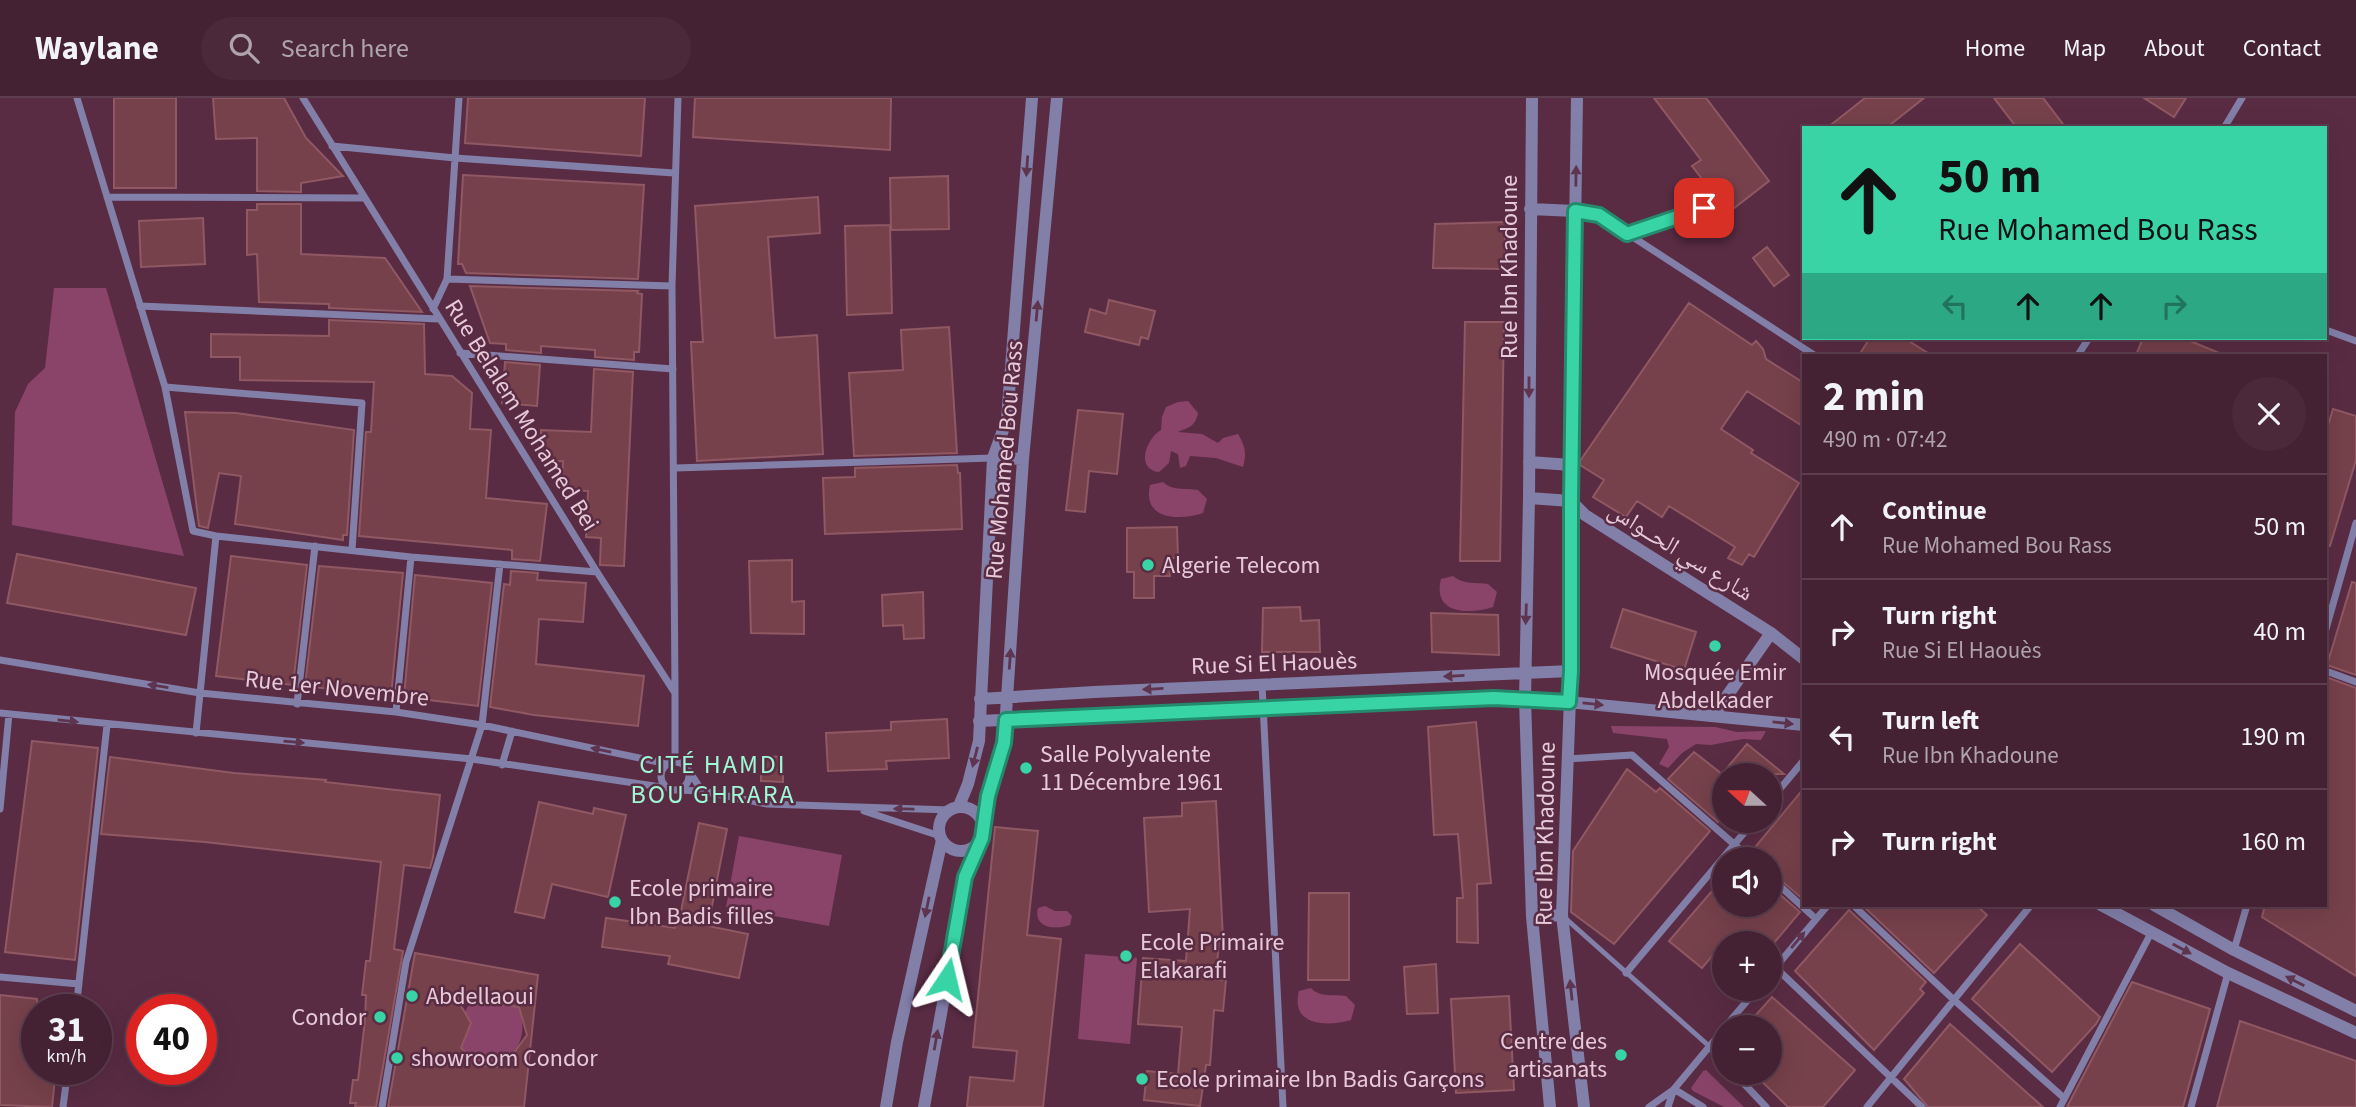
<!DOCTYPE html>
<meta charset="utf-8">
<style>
:root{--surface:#442133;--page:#4b293b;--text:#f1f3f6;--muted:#afa3ac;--line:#5c3e4e}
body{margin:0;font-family:"Source Sans 3","Noto Naskh Arabic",sans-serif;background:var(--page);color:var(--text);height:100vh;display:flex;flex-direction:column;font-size:26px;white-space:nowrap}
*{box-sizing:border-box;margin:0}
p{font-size:23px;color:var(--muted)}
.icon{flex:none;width:38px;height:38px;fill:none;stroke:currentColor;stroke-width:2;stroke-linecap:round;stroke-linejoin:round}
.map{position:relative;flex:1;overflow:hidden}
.sheet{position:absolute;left:1802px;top:256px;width:525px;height:553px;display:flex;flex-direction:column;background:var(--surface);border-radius:0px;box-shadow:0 7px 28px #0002,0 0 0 2px var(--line)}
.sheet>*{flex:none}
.banner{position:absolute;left:1802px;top:28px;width:525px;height:214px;border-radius:0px;box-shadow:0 7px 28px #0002,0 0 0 2px var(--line);background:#38d4a6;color:#111;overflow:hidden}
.needle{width:46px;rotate:291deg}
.fabs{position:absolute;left:1712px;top:665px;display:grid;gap:14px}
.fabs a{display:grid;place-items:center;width:70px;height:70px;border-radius:50%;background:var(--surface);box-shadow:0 7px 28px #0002,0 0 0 2px var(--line);font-size:35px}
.speed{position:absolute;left:21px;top:896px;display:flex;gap:14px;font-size:35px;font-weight:700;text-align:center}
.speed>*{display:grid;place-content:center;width:91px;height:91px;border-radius:50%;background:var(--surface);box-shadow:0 7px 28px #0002,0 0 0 2px var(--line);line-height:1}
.speed small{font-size:18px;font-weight:400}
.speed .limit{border:10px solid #d22;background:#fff;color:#111}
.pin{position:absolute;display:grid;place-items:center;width:60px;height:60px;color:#fff;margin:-30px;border-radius:14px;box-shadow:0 4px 10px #0006}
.me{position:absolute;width:77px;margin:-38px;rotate:10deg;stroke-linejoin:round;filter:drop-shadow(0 0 5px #0008)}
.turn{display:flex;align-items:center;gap:24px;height:147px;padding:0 21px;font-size:32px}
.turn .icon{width:91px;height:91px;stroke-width:2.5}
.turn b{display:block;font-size:49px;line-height:60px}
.lanes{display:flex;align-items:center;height:66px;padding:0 21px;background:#0003;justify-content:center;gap:35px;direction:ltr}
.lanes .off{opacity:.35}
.round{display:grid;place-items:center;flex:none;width:74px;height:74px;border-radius:37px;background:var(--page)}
.head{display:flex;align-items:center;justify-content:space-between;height:119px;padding:0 21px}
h1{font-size:42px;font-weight:700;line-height:52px}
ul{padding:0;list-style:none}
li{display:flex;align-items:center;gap:21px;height:105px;padding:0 21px;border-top:2px solid var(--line)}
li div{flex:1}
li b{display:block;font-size:26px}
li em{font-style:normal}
header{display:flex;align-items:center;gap:42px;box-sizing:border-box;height:98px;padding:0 35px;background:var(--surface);border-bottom:2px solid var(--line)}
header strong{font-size:33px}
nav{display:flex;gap:38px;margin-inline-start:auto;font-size:24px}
.search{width:490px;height:63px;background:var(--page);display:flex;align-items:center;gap:18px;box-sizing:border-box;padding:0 24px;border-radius:38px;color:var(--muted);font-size:26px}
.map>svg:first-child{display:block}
.green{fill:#8a446a}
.building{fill:#76414b;stroke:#905862;stroke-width:2;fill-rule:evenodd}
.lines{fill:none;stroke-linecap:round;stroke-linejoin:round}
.service{stroke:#827fa9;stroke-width:5}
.minor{stroke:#827fa9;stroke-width:7}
.tertiary{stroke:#827fa9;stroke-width:12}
.oneway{fill:#5e344e}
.route-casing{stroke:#248a6c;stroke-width:18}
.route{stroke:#38d4a6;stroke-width:12}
.poi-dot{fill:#38d4a6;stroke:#5a2c44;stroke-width:2.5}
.labels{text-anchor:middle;stroke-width:5;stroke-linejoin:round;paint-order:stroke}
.street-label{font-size:24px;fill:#e7cad8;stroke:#5a2c44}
.poi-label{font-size:24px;fill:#e7cad8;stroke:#5a2c44;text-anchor:start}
.neighbourhood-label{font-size:26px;letter-spacing:2px;fill:#9df8d5;stroke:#5a2c44}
</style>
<header>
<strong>Waylane</strong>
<div class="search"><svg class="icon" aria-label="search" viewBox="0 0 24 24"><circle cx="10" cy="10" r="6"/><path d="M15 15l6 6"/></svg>Search here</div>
<nav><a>Home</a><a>Map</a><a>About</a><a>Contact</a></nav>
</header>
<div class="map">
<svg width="2356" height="1009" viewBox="0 0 2356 1009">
<rect width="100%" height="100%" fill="#5a2c44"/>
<path class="green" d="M54,190H106L184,458L12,427L15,314L28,286L45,270Z
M1188,303L1198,315C1195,329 1189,329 1178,334L1202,336L1218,345L1223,340L1238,336C1245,348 1247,355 1243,369L1216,360L1190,358L1186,368L1180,370L1178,356L1171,353L1169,365L1159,374C1135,371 1146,341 1161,332L1162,319L1166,309L1178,304Z
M1163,384C1172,393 1186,390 1198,392L1207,401L1203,415C1179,423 1142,422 1150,387Z
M1453,478C1463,487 1476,484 1488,486L1497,494L1493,509C1469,517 1432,516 1441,481Z
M1611,628L1715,629L1737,634L1766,633L1761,642L1743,641L1711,647L1696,646L1682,655L1668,670L1659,666L1669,649L1667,641L1613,635Z
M739,738L842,757L829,828L726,809Z
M1045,808L1055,813H1067L1072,818L1070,827C1055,832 1033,830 1038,810Z
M1085,856L1137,860L1130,946L1078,941Z
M1311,890C1320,900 1334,896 1346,898L1355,907L1351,922C1327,929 1290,928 1299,893Z
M480,904L519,909C527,939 520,946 503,969L482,968L461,950L471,926L465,915C467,906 472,905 480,904Z
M1706,972L1708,974L1744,1009H1724L1693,993L1691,990L1703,973Z"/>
<path class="building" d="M114,0H176V90H114Z
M213,0H284L306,40L343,78L301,85V94L257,93V40L216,41Z
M468,0H645L641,58L465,45Z
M695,0H891L890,52L693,39Z
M1654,0H1706L1769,83L1720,121L1701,96L1709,90L1692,68L1701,62Z
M1865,0H1924L1886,30H1827Z
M1994,0H2043L2066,30H2017Z
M2144,0H2186L2174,19Z
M463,77L644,87L638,181L466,175L462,166H458Z
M948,78L949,131L891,132L890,80Z
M818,99L820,135L768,139L775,240L817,237L823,356L697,363L691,244H703L695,108Z
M257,106H301V156L385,160L422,214L329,210V206L259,204L257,156L247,157V112H257Z
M203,120L205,166L141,169L139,123Z
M1505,124V171L1433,170L1435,126Z
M890,127L892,215L847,217L845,128Z
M1767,149L1789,177L1774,188L1753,160Z
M470,188L638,193L637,195L642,196L639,254H634V262L595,259V252L541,248V255L506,252V246L490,245Z
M1109,202L1155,213L1148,241L1141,239L1139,247L1085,234L1090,211L1106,216Z
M1689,205L1752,247L1756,243L1763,251L1766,261L1804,285V329L1747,293L1721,331L1753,352L1751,355L1799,385L1754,459L1749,456L1742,467L1728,460L1735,449L1669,408L1662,419L1637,403L1626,419L1593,399L1604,382L1580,367V363Z
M329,222L424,226L425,276L452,278L472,295L470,331L491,332L486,400L547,406L540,463L512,461V452L359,438L366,334H371L374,284L240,282V259H211V236L329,238Z
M1465,224H1504L1500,463H1460Z
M949,229L957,355L854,358L849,275L903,272L901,232Z
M1870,240H1904L1931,257H1859Z
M2143,240H2183L2224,257H2136Z
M505,264L540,267L537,308L502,305Z
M594,271L633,274L624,468L600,467L601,440L586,439L588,393L562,392L563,363L541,364V332L591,334Z
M2333,311L2356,318V362L2330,448L2326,447V334Z
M1078,312L1123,316L1117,376L1089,373L1085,414L1066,412Z
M185,314L236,315L354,332L347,437H343V442L235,426L241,378L219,375L208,430L199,428Z
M957,367L958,375H960L962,431L825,436L823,380L855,379V370Z
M1177,429L1178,460H1169L1170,478H1154V500H1134V474H1127V430Z
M17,456L196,490L186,537L7,505Z
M231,458L307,467L293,587L216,578Z
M792,462V504L804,503V536L751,535L749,463Z
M319,468L403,475L391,598L305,588Z
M511,473L538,475L537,482L586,485L583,524L539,521L536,566L644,578L638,628L534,617L490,609L504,486L510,487Z
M415,477L492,485L478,608L404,599Z
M2352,484L2356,485V577L2327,567Z
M923,494L924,540L904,541L903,527L883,528L882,497Z
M1300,509L1301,523L1319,522L1320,554H1262L1263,510Z
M1623,511L1696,534L1684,572L1611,549Z
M1431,515L1498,517L1499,557L1432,554Z
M2326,579L2356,590V878L2262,819L2265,807H2326Z
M947,621L949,660L886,663L887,671L828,673L826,635L891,632V624Z
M1476,624L1491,785L1477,786L1478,845L1457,844V800H1463L1458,736L1434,737L1428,629Z
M32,643L98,650L75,862L5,854Z
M1747,646L1784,676L1724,677V717L1718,724L1668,681L1694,654L1722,676Z
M761,658L783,659V684L761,683Z
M110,659L234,675L326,682L325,684L440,697L433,759L430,770L404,767L394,851L403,853L376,1009H355L356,1005H350L353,982H358L365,922L366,897H362L366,863H370L381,764L205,744L101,736Z
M1627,671L1656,694L1660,690L1710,733L1614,846L1571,814L1573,753Z
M1804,690V802L1769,772V761H1761L1752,753Z
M1216,703L1223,841H1219L1216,882H1226L1223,913L1214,912L1210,967H1206L1200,1008L1144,1002L1147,973L1178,976L1182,929L1138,926L1143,860L1186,863L1190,811L1149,814L1144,720L1182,718V705Z
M539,704L593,716L594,710L626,717L608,799L552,786L544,820L515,814Z
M699,725L727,731L708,828L748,836L739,880L668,866L670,858L602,849L606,820L675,830L677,822L679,823Z
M995,729L1038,733L1027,837L1061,841L1043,1009H967L970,979L1014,983L1017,953L973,949Z
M1724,779V807H1769V787L1800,814L1774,845H1723L1702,870L1669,843Z
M1309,795H1349V882H1308Z
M1862,807H1976L1987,817L1934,875Z
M1849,812L1926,884L1920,891L1924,895L1874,952L1795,873Z
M2020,846L2100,919L2096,926L2052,974L1972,901Z
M415,855L538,877L524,1009H388ZM457,901L519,909L527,937L503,969L482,968L461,950L471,925Z
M1436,866L1438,915L1407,916L1404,869Z
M2132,884L2210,911L2183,1009H2067Z
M0,897L37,901V971H56L52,1009L0,1007Z
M1509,898L1514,992L1456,995L1451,901Z
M1772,899L1855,972L1823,1009H1788L1753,975H1769V929H1745Z
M2240,923L2356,963V1009H2217Z
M1950,926L2043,1009H1928L1904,981Z"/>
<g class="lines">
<path class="service" d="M1627,136L1704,110
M1565,820L1709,948"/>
<path class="minor" d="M77,0L165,289L362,305L352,452
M303,0L597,474L675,595V664
M2224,30L2242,0
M332,48L455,60L674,75
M107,99L364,100
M1575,113L1599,117L1814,257
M447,181L672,188
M140,208L439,221
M433,211L447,181L459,0
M2326,232L2356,243
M460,255L673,271
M2078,257L2089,240
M165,289L193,433L216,438
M675,370L993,360
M2326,531L2356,425
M0,562L200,595L396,614L482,627L668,666
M2326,573L2356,584
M1262,586L1283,1009
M675,594L672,188L678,0
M297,606L315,448
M396,614L411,459
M0,615L472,661L668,690
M196,635L216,438L411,459L597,474
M1567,661L1632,657L1751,761
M661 678a14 14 0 1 1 28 0a14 14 0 1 1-28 0Z
M502,667L512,633
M689,673L702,693
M675,692L702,693L767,706L950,712
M1769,704L1804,662
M0,711L9,616
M864,713L940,738
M1769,778L1816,821
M1853,807L1954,902L2064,1000
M2234,852L2247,807
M1775,869L1922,1009
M1626,875L1754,723
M1769,877L1828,807
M0,879L79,886
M76,912L107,627
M1725,929L1757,891
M1709,948L1724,964
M1734,975L1766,1009
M1674,991L1703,1009
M63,1009L68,971
M382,1009L406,864L482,627L500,466
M1649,1009L1673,992
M1668,1009L1674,991L1724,931
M1867,1009L2031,807
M2060,1009L2151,835
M2191,1009L2228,875"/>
<path class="tertiary" d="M1532,0L1529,400L1525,601L1532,819L1550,1009
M1577,0L1571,403V573L1562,817L1584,1009
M1530,111L1575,113
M993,360L1023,361
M1529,364L1571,367
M1529,400L1571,403L1585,417L1771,535L1804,561
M980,601L1094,594L1571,573
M1713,618L1771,535
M979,623L1494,600L1568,604L1804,627
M959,708L968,686L979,643L993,360L1007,321L1032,0
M939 731a22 22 0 1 1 44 0a22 22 0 1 1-44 0Z
M983,725L1004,645L1023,361L1057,0
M2101,807L2228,875L2356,935
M2154,807L2234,852L2356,913
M1532,819L1562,817
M886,1009L897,944L942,742
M924,1009L966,779L978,746"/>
</g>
<defs><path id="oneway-solid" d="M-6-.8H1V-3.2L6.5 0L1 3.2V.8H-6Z" transform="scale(1.75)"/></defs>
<g class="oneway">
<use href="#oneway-solid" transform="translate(1027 68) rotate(94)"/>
<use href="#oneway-solid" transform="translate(1576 78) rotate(-89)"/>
<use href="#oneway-solid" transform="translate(1037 213) rotate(-85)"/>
<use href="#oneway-solid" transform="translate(1529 289) rotate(90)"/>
<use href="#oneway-solid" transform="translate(1526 516) rotate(92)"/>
<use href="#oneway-solid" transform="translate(1010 561) rotate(-86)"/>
<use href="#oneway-solid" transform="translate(1454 578) rotate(177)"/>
<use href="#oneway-solid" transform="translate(158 588) rotate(-171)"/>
<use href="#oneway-solid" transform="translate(1153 591) rotate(177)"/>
<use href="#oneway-solid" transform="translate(1593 606) rotate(6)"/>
<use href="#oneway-solid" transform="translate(68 623) rotate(6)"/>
<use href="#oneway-solid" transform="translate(1783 625) rotate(6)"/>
<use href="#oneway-solid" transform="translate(294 644) rotate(5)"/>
<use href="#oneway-solid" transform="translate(601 652) rotate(-168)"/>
<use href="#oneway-solid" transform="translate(975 659) rotate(104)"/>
<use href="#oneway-solid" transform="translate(904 711) rotate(-179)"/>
<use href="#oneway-solid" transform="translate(927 809) rotate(102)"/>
<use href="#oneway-solid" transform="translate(1798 842) rotate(-50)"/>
<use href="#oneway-solid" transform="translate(2182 851) rotate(28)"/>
<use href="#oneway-solid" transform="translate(2295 883) rotate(-153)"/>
<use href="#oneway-solid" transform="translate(1571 892) rotate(-96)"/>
<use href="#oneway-solid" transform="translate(936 942) rotate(-80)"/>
</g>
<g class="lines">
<g class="route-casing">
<path id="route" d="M947,881L965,779L982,740L988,698L1004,645L1006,622L1494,600L1569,604L1571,573V403L1575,113L1599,117L1627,136L1704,110"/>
</g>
<use href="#route" class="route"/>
</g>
<g class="poi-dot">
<circle cx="1148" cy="467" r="7"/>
<circle cx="1715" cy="548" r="7"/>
<circle cx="1026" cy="670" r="7"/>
<circle cx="615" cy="804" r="7"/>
<circle cx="1126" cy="858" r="7"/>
<circle cx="412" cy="898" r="7"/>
<circle cx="380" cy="919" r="7"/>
<circle cx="1621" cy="957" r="7"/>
<circle cx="397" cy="960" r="7"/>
<circle cx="1142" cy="981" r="7"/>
</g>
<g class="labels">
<g class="street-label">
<text transform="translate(1509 169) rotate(-90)" y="8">Rue Ibn Khadoune</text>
<text transform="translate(522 317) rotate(58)" y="8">Rue Belalem Mohamed Bei</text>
<text transform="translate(1004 362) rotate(-85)" y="8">Rue Mohamed Bou Rass</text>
<text transform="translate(1681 453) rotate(32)" y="8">شارع سي الحــواس</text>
<text transform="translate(1274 565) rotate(-2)" y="8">Rue Si El Haouès</text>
<text transform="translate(337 590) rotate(6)" y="8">Rue 1er Novembre</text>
<text transform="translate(1545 736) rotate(-89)" y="8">Rue Ibn Khadoune</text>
</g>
<g class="poi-label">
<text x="1162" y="475">Algerie Telecom</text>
<text x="1715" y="582" text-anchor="middle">Mosquée Emir<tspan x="1715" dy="28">Abdelkader</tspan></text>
<text x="1040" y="664">Salle Polyvalente<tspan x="1040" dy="28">11 Décembre 1961</tspan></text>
<text x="629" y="798">Ecole primaire<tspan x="629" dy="28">Ibn Badis filles</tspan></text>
<text x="1140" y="852">Ecole Primaire<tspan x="1140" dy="28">Elakarafi</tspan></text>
<text x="426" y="906">Abdellaoui</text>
<text x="366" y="927" text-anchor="end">Condor</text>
<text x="1607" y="951" text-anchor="end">Centre des<tspan x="1607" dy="28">artisanats</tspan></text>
<text x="411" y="968">showroom Condor</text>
<text x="1156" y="989">Ecole primaire Ibn Badis Garçons</text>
</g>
<g class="neighbourhood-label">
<text x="713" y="675">CITÉ HAMDI<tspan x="713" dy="30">BOU GHRARA</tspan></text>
</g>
</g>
</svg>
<div class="fabs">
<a><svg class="needle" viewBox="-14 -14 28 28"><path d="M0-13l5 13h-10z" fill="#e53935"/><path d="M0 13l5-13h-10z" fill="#afa3ac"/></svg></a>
<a><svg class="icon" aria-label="sound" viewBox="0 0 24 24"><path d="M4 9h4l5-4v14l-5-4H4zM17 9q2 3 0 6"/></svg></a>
<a>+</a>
<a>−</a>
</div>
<div class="speed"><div>31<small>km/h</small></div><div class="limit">40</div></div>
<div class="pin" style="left:1704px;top:110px;background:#d93025"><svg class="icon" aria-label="arrive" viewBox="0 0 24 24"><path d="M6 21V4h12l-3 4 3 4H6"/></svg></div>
<svg class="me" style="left:947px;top:881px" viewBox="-20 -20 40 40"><path d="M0-17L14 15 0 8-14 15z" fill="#38d4a6" stroke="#fff" stroke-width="4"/></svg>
<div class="banner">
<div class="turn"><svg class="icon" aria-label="ahead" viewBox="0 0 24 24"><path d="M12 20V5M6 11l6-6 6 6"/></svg><div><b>50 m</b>Rue Mohamed Bou Rass</div></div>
<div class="lanes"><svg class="icon off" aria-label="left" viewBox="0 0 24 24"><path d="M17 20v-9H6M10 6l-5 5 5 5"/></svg><svg class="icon" aria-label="ahead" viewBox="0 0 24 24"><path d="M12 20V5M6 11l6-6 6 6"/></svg><svg class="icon" aria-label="ahead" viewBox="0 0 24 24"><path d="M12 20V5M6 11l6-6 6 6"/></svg><svg class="icon off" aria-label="right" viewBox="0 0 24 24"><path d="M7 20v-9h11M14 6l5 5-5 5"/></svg></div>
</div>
<section class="sheet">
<div class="head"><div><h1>2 min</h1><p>490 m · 07:42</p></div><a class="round"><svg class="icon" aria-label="close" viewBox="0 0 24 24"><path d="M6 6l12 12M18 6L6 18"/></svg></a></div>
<ul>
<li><svg class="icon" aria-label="ahead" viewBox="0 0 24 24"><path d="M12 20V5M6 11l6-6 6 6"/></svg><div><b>Continue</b><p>Rue Mohamed Bou Rass</p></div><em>50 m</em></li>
<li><svg class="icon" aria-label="right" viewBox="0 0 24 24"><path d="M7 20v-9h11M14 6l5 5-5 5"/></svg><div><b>Turn right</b><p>Rue Si El Haouès</p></div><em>40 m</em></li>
<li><svg class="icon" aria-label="left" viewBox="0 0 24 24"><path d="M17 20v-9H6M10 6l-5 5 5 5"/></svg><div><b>Turn left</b><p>Rue Ibn Khadoune</p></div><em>190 m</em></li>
<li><svg class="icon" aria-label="right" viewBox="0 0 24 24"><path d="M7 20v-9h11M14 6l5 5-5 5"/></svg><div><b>Turn right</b></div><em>160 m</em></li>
</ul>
</section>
</div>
